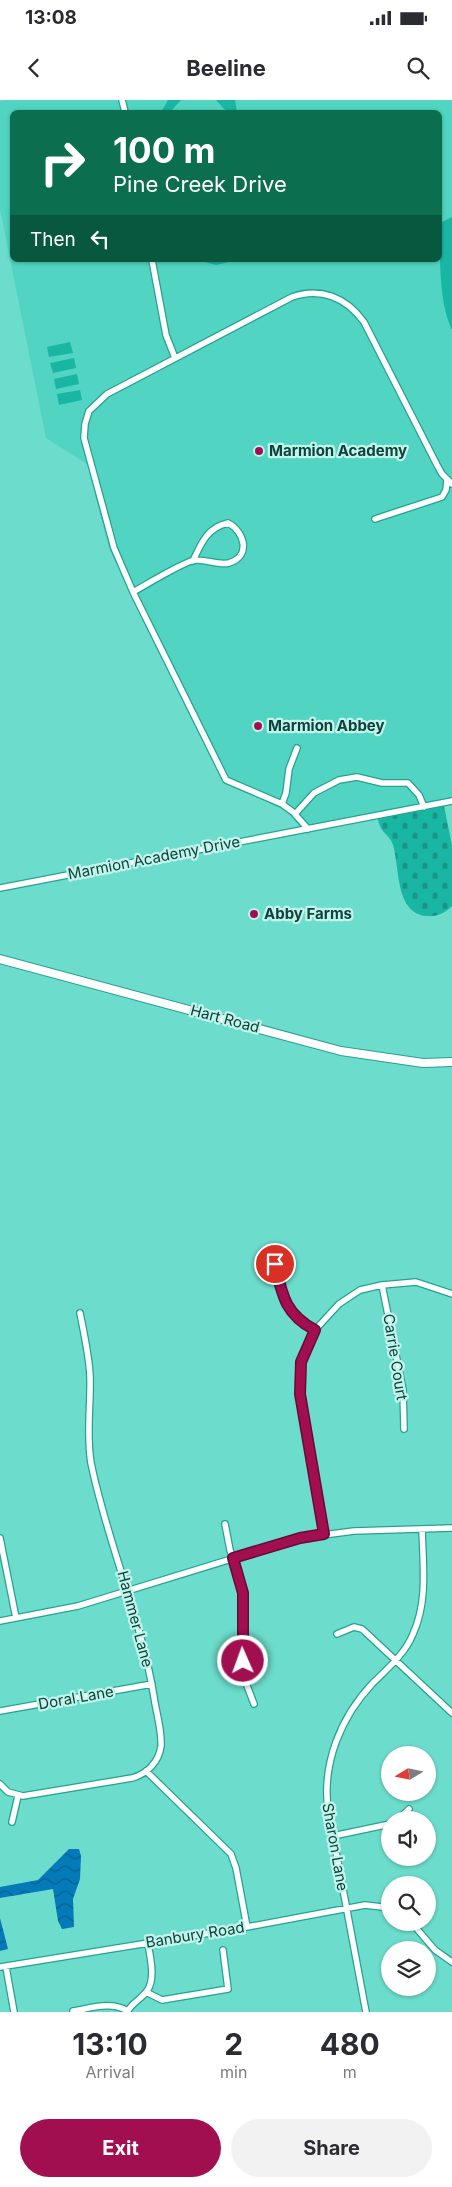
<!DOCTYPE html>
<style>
:root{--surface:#fff;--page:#f2f2f3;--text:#2b2b33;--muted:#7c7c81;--accent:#a20f51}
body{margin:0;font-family:Inter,sans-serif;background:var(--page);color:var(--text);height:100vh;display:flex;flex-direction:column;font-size:19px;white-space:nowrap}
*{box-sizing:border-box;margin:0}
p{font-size:16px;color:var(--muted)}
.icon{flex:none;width:28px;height:28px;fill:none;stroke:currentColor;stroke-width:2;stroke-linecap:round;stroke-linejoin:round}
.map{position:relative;height:1912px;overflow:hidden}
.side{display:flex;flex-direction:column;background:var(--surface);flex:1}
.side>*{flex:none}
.guide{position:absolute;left:10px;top:10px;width:432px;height:152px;border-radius:8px;box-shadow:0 1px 4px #0004;background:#0b6e4f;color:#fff;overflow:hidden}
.needle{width:32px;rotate:260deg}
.buttons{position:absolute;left:381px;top:1646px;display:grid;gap:10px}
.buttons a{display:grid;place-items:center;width:55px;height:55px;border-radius:50%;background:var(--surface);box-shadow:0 1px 4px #0004;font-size:25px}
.pin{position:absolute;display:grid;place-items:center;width:42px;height:42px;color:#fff;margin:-21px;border:2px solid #fff;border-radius:50%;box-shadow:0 1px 5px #0007}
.me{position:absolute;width:55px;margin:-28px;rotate:358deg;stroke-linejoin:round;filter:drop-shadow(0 0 4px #0008)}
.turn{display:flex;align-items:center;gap:18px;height:105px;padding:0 20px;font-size:22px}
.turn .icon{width:65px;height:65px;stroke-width:2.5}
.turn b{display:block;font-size:35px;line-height:42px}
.then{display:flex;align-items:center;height:48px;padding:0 20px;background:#0003;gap:10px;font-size:19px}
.eta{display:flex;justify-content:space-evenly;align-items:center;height:85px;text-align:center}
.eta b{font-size:30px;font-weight:700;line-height:35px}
.action{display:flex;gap:10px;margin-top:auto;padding:10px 20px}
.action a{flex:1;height:58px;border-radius:30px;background:var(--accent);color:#fff;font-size:20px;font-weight:700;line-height:58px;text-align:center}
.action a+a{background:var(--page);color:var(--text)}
.status{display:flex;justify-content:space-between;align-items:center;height:35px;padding:0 25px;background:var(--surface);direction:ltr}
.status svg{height:14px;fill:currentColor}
header{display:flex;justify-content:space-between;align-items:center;height:65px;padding:0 20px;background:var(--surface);font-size:22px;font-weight:700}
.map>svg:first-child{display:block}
.built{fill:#51d4c1;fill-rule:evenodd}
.cemetery{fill:url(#cemetery-stones)}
.garden{fill:#1ab6a4}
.water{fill:url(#water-waves)}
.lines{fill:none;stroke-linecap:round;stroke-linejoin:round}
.minor-casing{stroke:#24a292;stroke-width:8}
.tertiary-casing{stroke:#24a292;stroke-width:10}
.minor{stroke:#fff;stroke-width:5.5}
.tertiary{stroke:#fff;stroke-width:8}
.route-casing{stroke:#690a35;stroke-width:12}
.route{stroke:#a20f51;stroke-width:9}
.poi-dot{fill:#a20f51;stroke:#c1f4ea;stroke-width:2}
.labels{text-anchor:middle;stroke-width:4.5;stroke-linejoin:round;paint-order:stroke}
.poi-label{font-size:15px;font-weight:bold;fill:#0f423b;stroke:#c1f4ea;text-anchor:start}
.street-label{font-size:15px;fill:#0f423b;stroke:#c1f4ea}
</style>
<div class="status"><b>13:08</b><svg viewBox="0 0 49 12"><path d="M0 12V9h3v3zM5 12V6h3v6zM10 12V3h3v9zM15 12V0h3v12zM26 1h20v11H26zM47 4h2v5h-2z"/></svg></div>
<header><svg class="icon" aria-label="back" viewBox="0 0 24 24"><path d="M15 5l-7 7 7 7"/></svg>Beeline<svg class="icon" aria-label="search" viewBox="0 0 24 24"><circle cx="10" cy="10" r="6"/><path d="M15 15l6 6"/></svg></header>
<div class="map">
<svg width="452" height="1912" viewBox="0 0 452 1912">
<defs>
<pattern id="cemetery-stones" width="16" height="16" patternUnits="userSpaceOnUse" patternTransform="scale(1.25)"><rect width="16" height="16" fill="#1ab6a4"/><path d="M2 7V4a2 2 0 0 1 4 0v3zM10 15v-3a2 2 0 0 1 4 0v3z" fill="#169687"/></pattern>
<pattern id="water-waves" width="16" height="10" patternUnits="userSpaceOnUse" patternTransform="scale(1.25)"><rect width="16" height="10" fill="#047ab9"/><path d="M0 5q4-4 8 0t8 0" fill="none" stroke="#04608f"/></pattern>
</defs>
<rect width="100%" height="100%" fill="#6cddcc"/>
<path class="built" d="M7,0H452V702L432,703L300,727L292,717L280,708L223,682L109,449L87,364L46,338L0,109V1ZM12,12H440V160H12Z"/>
<path class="cemetery" d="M444,706L452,745V806C445,813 437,817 427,816C395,814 400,768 393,745C389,733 381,735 378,719Z"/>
<path class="garden" d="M168,0H181L170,12H161Z
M216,0H235L237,12H227Z
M452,117V230C438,201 440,155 440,123Z
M197,160H237L216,165Z
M70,242L73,253L49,257L47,247Z
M74,258L76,268L53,273L50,263Z
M77,274L79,284L56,289L54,279Z
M80,290L82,300L59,305L57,294Z"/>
<path class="water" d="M69,1749H79L81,1756L80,1779L73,1799L74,1827L62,1829L58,1821L53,1789L0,1798V1787L38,1780Z
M0,1818L8,1849L0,1851Z"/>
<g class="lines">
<g class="minor-casing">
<path id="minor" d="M122,0L125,12
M152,160L166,235L175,258
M375,419L442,397L446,390L447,380
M133,492C151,482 171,469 191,461C202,457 217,466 229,463C252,456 244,431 228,423C208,427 201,443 193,461
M282,704L286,693L289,669L297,648
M295,714L314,693L339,680L357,677L382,683H408L419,695L424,707
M308,729L293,712L282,704L226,680L133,492L114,448L84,338L85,324L89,311L107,294L292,197C320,187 346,197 364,222L437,365L442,374L452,384
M0,788L452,701
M275,1164C282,1195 285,1214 315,1230
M382,1185L403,1290L404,1329
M225,1424L230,1450L243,1493V1561L246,1583L254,1604
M324,1434L300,1294L301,1262L315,1230L339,1204L360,1190L382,1185L416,1182L452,1194
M0,1438L16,1518
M0,1521L78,1506L300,1438L354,1431L452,1428
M337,1534L354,1527L362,1529L452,1613
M0,1611L152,1584
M146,1671L231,1754L236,1768L247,1827
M0,1684L8,1692L23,1696L132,1678C147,1674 159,1662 161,1646C162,1630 156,1612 154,1597C141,1517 107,1442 91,1363C86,1334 91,1305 90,1276C89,1255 84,1234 80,1213
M398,1720L409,1709
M12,1722L18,1696
M333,1736L390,1724
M411,1822L435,1850L452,1862
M0,1867L247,1827L365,1805L382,1807L390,1810
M6,1867L14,1912
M146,1892L162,1900L228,1889L223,1850
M73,1911C92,1908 111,1901 128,1911
M127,1912C132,1903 141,1899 147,1891C156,1878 150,1858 148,1843
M366,1912L328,1709C322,1663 341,1617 372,1584C387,1569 405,1554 413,1534C428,1501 423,1465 422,1429"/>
</g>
<g class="tertiary-casing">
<path id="tertiary" d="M0,859L341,951L423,963L452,962"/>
</g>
<use href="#minor" class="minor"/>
<use href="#tertiary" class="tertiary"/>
</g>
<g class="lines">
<g class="route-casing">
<path id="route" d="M243,1561V1493L233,1458L300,1438L324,1434L300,1294L301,1262L315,1230C285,1214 282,1195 275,1164"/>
</g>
<use href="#route" class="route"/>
</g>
<g class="poi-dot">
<circle cx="259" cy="351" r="5"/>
<circle cx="258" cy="626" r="5"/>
<circle cx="254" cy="814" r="5"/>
</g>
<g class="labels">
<g class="poi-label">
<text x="269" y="356">Marmion Academy</text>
<text x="268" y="631">Marmion Abbey</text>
<text x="264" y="819">Abby Farms</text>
</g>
<g class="street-label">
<text transform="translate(154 758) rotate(-11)" y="5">Marmion Academy Drive</text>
<text transform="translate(225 919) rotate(15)" y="5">Hart Road</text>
<text transform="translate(395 1257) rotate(81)" y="5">Carrie Court</text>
<text transform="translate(135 1519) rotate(75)" y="5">Hammer Lane</text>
<text transform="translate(76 1598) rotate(-10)" y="5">Doral Lane</text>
<text transform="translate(335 1747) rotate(80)" y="5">Sharon Lane</text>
<text transform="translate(195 1835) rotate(-9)" y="5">Banbury Road</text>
</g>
</g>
</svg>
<div class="buttons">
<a><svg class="needle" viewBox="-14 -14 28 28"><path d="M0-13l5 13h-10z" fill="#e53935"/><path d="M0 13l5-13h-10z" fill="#7c7c81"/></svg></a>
<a><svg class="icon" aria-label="sound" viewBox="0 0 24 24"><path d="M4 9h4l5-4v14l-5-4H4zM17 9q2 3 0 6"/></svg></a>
<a><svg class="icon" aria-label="search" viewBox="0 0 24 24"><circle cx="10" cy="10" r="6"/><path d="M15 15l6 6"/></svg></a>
<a><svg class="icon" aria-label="layers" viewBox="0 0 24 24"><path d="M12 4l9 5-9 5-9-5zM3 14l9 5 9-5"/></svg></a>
</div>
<div class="pin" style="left:275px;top:1164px;background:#d93025"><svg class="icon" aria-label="arrive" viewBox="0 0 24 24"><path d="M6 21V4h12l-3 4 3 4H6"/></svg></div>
<svg class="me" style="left:243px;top:1561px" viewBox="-20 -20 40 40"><circle r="17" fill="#a20f51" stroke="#fff" stroke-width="3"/><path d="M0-11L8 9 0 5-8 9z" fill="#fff"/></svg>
<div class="guide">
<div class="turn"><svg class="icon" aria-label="right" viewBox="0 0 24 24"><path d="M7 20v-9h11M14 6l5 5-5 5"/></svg><div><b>100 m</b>Pine Creek Drive</div></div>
<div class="then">Then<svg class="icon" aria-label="left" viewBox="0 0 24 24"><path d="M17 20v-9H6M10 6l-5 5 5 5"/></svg></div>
</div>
</div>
<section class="side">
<div class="eta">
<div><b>13:10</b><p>Arrival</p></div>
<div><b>2</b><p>min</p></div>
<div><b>480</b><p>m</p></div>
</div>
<div class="action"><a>Exit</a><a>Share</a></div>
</section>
